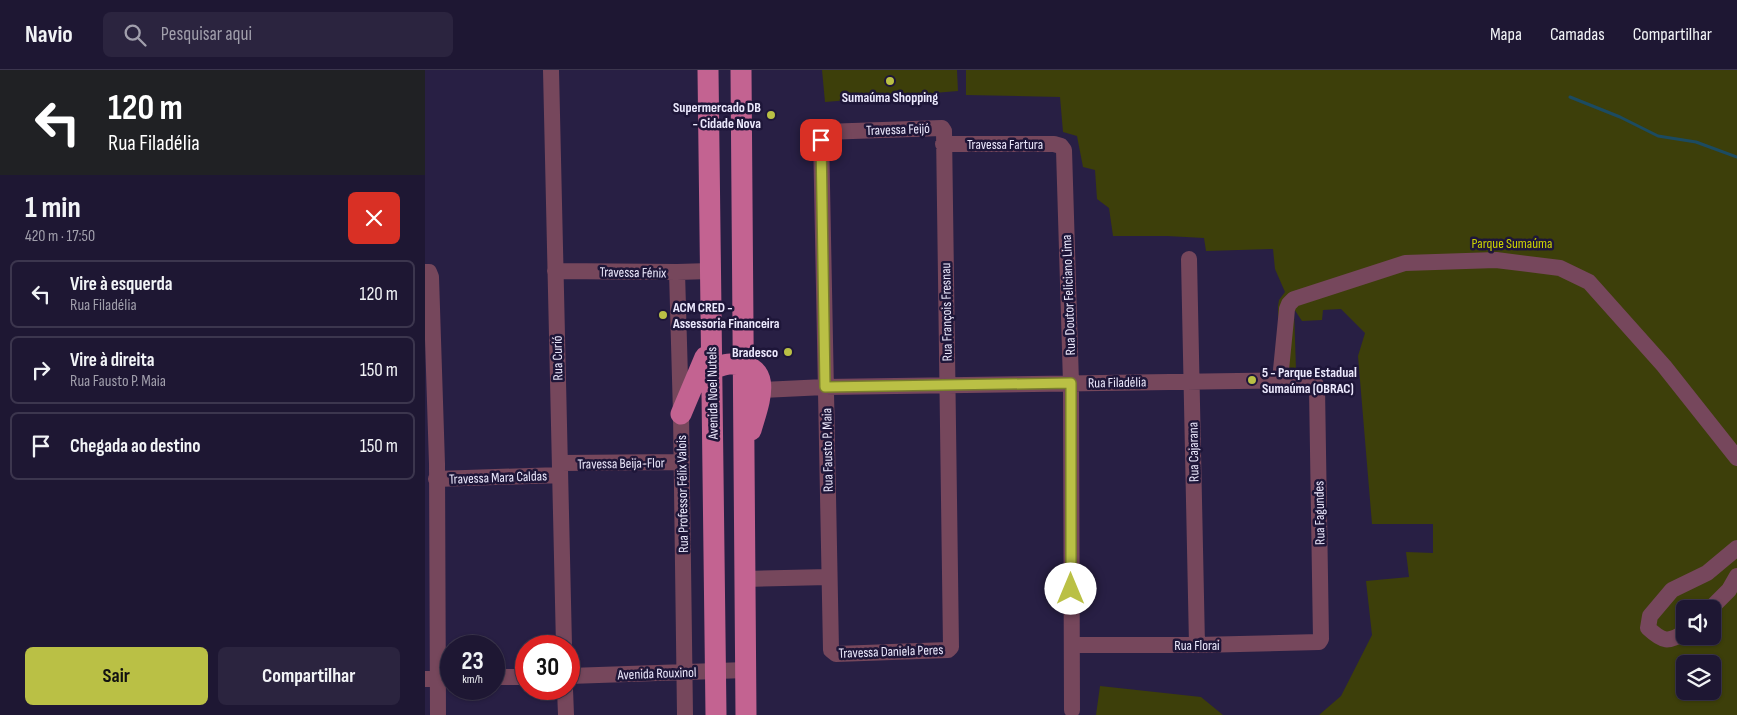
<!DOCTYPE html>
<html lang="pt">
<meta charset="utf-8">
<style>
:root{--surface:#1e1733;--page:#2b243f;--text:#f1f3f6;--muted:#a19fac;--line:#3c364e;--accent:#bac045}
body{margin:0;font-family:"Sofia Sans Condensed",sans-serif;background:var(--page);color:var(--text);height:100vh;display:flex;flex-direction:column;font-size:19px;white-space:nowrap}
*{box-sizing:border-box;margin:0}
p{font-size:16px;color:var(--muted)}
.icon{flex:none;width:28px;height:28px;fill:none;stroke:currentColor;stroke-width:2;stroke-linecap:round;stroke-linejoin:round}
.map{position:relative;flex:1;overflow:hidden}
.sheet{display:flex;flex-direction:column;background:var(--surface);width:425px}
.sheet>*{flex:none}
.top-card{background:#202124;color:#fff;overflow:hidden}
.buttons{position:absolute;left:1251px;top:530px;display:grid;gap:10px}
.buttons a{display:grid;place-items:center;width:45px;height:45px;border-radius:8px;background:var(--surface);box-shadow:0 1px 4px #0004,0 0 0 1px var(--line);font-size:25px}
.speed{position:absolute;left:15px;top:565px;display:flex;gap:10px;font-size:25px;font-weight:700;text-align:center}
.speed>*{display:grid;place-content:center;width:65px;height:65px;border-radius:50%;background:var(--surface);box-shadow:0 1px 4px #0004,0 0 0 1px var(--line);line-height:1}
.speed small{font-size:12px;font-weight:400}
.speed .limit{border:8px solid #d22;background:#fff;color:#111}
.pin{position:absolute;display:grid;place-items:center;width:42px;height:42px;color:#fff;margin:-21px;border-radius:10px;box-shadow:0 2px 8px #0006}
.me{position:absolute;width:55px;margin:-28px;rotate:0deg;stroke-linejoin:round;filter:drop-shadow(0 0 4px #0008)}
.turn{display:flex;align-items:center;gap:18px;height:105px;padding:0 25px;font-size:22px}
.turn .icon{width:65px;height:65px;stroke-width:2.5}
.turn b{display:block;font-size:35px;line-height:42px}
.round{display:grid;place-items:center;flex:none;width:52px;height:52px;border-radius:8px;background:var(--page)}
.summary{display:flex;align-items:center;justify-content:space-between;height:85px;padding:0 25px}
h1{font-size:30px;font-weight:700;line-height:38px}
.primary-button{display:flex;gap:10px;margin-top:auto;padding:10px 25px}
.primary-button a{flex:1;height:58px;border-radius:8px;background:var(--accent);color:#111;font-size:20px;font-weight:700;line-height:58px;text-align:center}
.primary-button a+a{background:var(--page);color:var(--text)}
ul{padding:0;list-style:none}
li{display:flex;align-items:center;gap:15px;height:68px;margin:0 10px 8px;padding:0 15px;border:2px solid var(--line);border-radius:8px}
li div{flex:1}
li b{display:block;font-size:19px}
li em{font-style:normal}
header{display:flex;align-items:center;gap:30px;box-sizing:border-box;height:70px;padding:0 25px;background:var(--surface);border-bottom:1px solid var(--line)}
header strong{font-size:24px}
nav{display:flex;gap:28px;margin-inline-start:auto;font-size:18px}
.search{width:350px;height:45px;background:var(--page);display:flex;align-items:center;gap:12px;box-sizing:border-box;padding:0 18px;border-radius:8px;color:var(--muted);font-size:19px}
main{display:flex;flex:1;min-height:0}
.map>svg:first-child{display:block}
.green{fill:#3d3f0a;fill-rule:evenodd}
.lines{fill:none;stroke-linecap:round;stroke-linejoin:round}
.stream{stroke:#1c4b61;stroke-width:3}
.minor{stroke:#76475c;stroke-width:16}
.major{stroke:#c36391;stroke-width:21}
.route-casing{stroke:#797d2d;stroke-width:12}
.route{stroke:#bac045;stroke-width:9}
.poi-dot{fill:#bac045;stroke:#1e1639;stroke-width:2}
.labels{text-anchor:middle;stroke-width:5;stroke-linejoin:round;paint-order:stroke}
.poi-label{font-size:14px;font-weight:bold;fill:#ece9fd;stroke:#1e1639;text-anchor:end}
.street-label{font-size:14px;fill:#ece9fd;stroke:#1e1639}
.park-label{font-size:14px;fill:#ced500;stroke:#1e1639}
</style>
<header>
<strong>Navio</strong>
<div class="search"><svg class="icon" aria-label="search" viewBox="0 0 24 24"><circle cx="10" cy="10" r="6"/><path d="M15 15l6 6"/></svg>Pesquisar aqui</div>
<nav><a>Mapa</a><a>Camadas</a><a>Compartilhar</a></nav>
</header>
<main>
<section class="sheet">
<div class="top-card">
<div class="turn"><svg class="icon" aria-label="left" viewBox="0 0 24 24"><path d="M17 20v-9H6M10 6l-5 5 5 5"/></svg><div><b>120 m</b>Rua Filadélia</div></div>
</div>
<div class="summary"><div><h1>1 min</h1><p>420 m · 17:50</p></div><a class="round" style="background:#d93025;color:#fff"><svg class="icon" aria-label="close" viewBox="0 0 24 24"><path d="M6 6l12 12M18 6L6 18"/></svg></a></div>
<ul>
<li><svg class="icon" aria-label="left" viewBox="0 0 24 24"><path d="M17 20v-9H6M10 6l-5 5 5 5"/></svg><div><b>Vire à esquerda</b><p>Rua Filadélia</p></div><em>120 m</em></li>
<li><svg class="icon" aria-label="right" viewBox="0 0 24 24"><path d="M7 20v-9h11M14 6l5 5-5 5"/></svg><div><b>Vire à direita</b><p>Rua Fausto P. Maia</p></div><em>150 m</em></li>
<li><svg class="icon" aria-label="arrive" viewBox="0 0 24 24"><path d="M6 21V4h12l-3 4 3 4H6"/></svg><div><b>Chegada ao destino</b></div><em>150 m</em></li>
</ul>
<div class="primary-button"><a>Sair</a><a>Compartilhar</a></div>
</section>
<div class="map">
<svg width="1312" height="645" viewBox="0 0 1312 645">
<rect width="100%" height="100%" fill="#281f44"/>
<path class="green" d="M397,0H532L533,21L400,32Z
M541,0H1312V645H894L916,626L947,565L941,511L984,507L981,482L1008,483V454H947L933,286L940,263L916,239L898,240L897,250L877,251L869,239L871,300L852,299L853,288V236L854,230L860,222L850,199L848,179L781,181L779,168L742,166H688L684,138L672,129L670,100L658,97L652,66L638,62L635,27L541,25ZM1260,539H1288V566H1260ZM1260,594H1288V621H1260Z
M675,616L776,627L798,645H671Z"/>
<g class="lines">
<path class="stream" d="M1145,27L1195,47L1233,66L1271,72L1312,87"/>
<path class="minor" d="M126,0L139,576
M517,58L519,61L526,577L523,580L411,584L406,580L396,64L398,62Z
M518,74H629L636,76L639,80L646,313L647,640
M764,189L772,575
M130,201L252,202L285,201
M0,202H4L6,207L12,394L13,645
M252,202L256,344L260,645
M855,310L862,239L864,234L869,229L980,193L1071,190L1135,198L1164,212L1239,296L1312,388
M337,320L400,317L884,310L890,313L892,318L896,569L894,572L772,575H647
M135,393L257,392
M11,409L135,405
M320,509L404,507
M1285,539L1304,520L1312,506
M1260,562C1243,573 1238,572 1223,558L1225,546L1247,520L1282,503L1312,478
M144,606L321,600
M69,607H101
M0,609L26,608
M140,619L141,645"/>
<path class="major" d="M283,0L291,645
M316,0L321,645
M275,299C278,299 283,300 286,299C293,298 298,294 305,294C351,293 334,332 326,360
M256,344L280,287"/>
</g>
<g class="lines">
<g class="route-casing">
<path id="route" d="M396,70L400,317L646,313V519"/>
</g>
<use href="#route" class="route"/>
</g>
<g class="poi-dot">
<circle cx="465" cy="11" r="5"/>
<circle cx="346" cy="45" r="5"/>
<circle cx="238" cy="245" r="5"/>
<circle cx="363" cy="282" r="5"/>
<circle cx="827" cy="310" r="5"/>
</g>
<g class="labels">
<g class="poi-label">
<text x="465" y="32" text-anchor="middle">Sumaúma Shopping</text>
<text x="336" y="42">Supermercado DB<tspan x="336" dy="16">- Cidade Nova</tspan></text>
<text x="248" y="242" text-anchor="start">ACM CRED -<tspan x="248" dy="16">Assessoria Financeira</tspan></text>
<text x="353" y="287">Bradesco</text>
<text x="837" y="307" text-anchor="start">5 - Parque Estadual<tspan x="837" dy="16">Sumaúma (OBRAC)</tspan></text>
</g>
<g class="street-label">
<text transform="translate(473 59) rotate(-2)" y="5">Travessa Feijó</text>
<text x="580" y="79">Travessa Fartura</text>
<text transform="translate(208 202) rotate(1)" y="5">Travessa Fénix</text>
<text transform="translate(643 225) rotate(-92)" y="5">Rua Doutor Feliciano Lima</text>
<text transform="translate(521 242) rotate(-91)" y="5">Rua François Fresnau</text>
<text transform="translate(132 288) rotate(-91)" y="5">Rua Curió</text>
<text transform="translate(692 312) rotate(-1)" y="5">Rua Filadélia</text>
<text transform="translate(287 323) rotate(-91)" y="5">Avenida Noel Nutels</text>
<text transform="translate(402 380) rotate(-91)" y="5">Rua Fausto P. Maia</text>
<text transform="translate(768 382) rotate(-91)" y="5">Rua Cajarana</text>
<text transform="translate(196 393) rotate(-1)" y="5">Travessa Beija-Flor</text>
<text transform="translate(73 407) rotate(-2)" y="5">Travessa Mara Caldas</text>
<text transform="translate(257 424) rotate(-91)" y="5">Rua Professor Félix Valois</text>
<text transform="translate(894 443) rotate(-91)" y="5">Rua Fagundes</text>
<text x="772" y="580">Rua Florai</text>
<text transform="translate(466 581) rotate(-2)" y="5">Travessa Daniela Peres</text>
<text transform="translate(232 603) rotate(-2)" y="5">Avenida Rouxinol</text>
</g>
<g class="park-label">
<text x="1087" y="178">Parque Sumaúma</text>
</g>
</g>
</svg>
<div class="buttons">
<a><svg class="icon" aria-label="sound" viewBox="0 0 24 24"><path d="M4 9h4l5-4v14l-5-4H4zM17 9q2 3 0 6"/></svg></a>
<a><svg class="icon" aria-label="layers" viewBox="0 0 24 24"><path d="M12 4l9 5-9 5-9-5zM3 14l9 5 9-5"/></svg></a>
</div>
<div class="speed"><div>23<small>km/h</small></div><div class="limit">30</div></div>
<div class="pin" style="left:396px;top:70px;background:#d93025"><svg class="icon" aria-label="arrive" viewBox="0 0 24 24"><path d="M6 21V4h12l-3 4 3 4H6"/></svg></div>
<svg class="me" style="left:646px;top:519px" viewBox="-20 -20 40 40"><circle r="19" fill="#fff"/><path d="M0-13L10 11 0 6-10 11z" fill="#bac045"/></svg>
</div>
</main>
